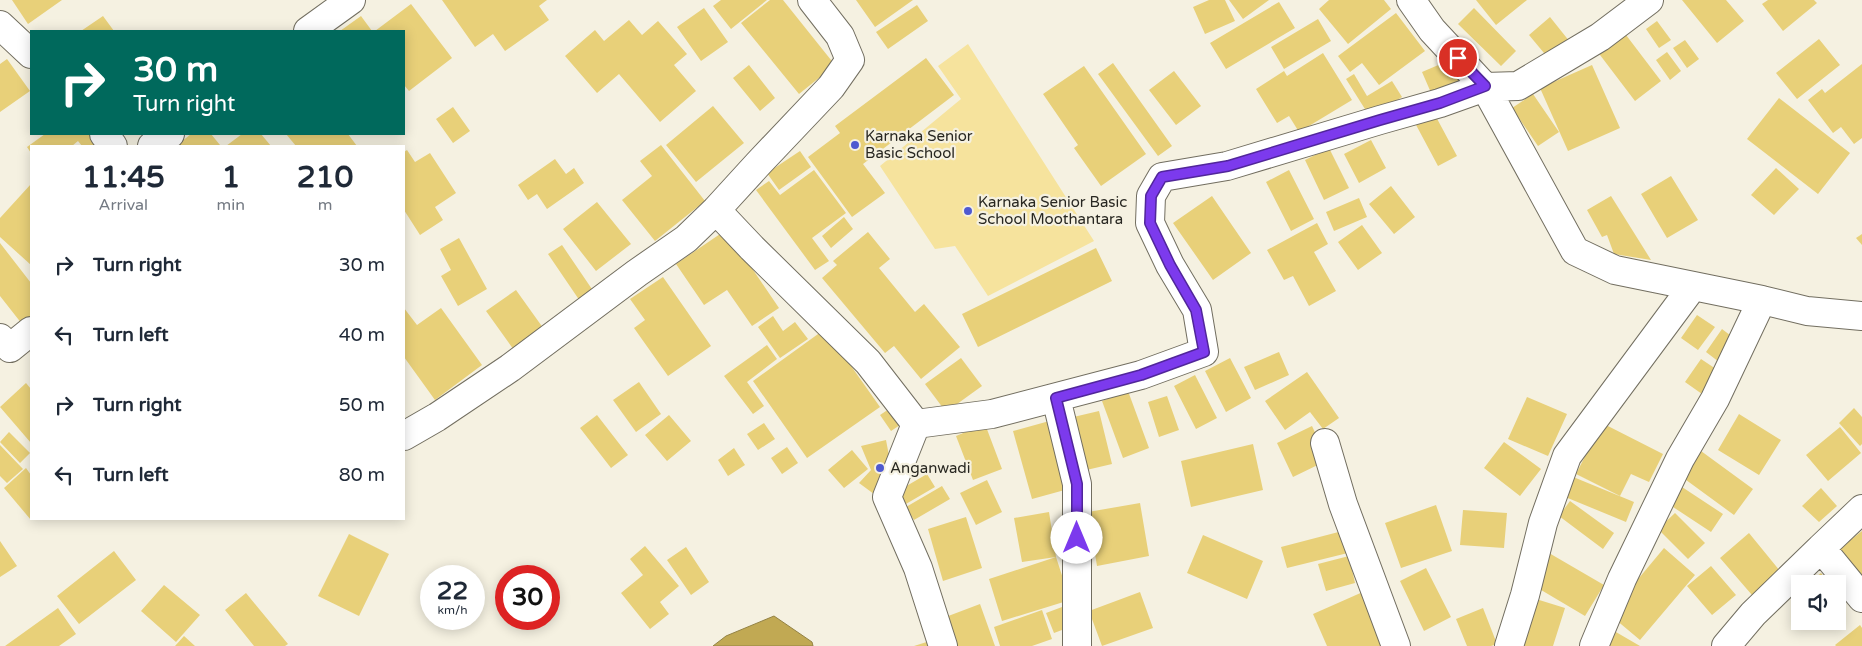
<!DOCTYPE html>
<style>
:root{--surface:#fff;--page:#f2f2f3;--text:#1f2937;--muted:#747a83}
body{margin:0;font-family:"Varela Round",sans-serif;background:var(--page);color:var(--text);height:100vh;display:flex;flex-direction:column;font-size:19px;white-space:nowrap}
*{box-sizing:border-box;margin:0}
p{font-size:16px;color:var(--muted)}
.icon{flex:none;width:28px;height:28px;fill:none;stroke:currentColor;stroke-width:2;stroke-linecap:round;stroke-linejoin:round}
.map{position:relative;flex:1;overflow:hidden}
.side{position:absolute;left:30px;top:145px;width:375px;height:375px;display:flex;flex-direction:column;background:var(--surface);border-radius:0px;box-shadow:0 2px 12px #0003}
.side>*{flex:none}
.banner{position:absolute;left:30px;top:30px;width:375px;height:105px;border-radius:0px;box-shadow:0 2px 12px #0003;background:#00695c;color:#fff;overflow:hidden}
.tools{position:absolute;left:1791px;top:575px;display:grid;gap:10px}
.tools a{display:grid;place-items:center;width:55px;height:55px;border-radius:0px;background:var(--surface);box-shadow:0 2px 12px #0003;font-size:25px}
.speed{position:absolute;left:420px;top:565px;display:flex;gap:10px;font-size:25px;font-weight:700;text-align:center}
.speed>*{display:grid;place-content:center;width:65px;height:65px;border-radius:50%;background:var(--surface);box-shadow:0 2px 12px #0003;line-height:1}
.speed small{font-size:12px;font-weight:400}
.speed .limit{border:8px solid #d22;background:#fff;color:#111}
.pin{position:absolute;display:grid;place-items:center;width:42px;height:42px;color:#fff;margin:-21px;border:2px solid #fff;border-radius:50%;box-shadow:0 1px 5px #0007}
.me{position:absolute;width:55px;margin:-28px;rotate:0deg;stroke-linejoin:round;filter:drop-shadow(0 0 4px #0008)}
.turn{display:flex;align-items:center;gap:18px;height:105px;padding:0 20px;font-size:22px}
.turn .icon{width:65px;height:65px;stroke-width:2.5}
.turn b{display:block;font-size:35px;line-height:42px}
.eta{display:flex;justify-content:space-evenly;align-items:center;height:85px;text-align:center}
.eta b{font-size:30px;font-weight:700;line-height:35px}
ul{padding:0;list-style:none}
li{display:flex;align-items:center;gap:15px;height:70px;padding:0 20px}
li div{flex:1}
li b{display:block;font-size:19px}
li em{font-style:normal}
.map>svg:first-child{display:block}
.green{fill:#f6e39d}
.water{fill:#c1a953;stroke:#938244}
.building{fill:#e8d079}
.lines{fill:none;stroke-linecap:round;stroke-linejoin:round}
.street-casing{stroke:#726e60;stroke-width:30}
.street{stroke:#fff;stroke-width:28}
.route-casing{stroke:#51269a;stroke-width:12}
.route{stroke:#7c3aed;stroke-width:9}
.poi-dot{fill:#4f5ad0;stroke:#f5f1e1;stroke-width:2}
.labels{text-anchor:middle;stroke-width:4.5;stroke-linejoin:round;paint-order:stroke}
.poi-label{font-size:15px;fill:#282721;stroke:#f5f1e1;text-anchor:start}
</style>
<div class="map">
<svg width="1862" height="646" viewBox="0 0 1862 646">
<rect width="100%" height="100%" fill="#f5f1e1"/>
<path class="green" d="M968,44L1094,241L988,296L955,246L935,249L880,166L961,99L938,66Z"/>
<path class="water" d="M774,616L812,642L813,646H713L726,636Z"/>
<path class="building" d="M12,0H62L28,24Z
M442,0H547L539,6L549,20L505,51L493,34L475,47Z
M721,0H767L731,29L713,6Z
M770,0H783L835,65L799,94L741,23Z
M856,0H913L875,27Z
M1209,0H1225L1235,21L1205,34L1193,7Z
M1229,0H1269L1243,19Z
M1329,0H1384L1391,9L1348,44L1319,9Z
M1476,0H1527L1496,25Z
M1682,0H1726L1744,21L1717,43Z
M1768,0H1814L1817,3L1783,31L1762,4Z
M1279,2L1295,28L1226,69L1210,43Z
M411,4L452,58L409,91L404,85V31H375Z
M917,5L928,21L888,49L876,32Z
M704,8L728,42L701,61L677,27Z
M1474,8L1516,51L1501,66L1458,24Z
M1396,13L1425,51L1379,85L1362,63L1350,72L1338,56Z
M103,16L114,31H81Z
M361,16L372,31H340Z
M1550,17L1570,42L1549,59L1529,35Z
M1318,19L1331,41L1284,69L1271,47Z
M629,20L642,35L658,21L687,54L674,65L696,91L660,122L619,74L597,93L565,56L595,30L604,41Z
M1657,21L1671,40L1659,48L1646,29Z
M1623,31L1661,81L1635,101L1597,51Z
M1819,39L1840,65L1797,99L1776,73Z
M1685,40L1699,59L1687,68L1673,48Z
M1667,52L1681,71L1670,80L1656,60Z
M1323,53L1352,100L1299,132L1289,116L1277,123L1256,89L1284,71L1287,76Z
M926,58L954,95L863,164L885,193L852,217L808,157L840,133L835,126Z
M7,59L30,91L0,112V64Z
M1450,60L1460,83L1432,95L1422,72Z
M1113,63L1172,146L1158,156L1098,74Z
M1862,64V138L1854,144L1841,127L1833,133L1808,100L1822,89L1825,93Z
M749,65L775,98L760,111L733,78Z
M1592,65L1620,128L1568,151L1540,88Z
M1084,66L1146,154L1101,186L1074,148L1078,145L1043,94Z
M1174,71L1201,106L1176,125L1149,90Z
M1354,74L1367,96L1392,81L1402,97L1370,117L1346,79Z
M1533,94L1559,132L1538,146L1512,108Z
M1779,98L1850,153L1818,194L1747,139Z
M713,106L744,143L696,182L666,145Z
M453,107L470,131L453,143L436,119Z
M1434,113L1457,156L1438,166L1415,123Z
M45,134H100L109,146H82L78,141L72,146H31V153L27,147Z
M191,134H211L220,145L176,146Z
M242,134H261L271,146H226Z
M286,134H348L357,146H296Z
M1371,140L1386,168L1359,183L1344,154Z
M661,145L705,201L655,241L622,200L652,176L640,161Z
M1329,148L1349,188L1324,200L1305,160Z
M407,150L415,162L430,153L456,193L435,207L443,220L420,235L404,210V152Z
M800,151L811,167L779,190L767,173Z
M555,159L566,174L574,168L584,183L547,209L537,194L528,200L518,185Z
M1776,168L1799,189L1774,215L1751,195Z
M814,170L846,213L812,238L829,261L815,270L756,190L769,181L780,195Z
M1289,170L1314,219L1291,231L1266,182Z
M1671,176L1698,220L1667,238L1641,194Z
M31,184V265L0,237V218Z
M1391,186L1415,217L1394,234L1369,204Z
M1212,196L1251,253L1213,280L1173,223Z
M1611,196L1651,260L1614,254L1607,235L1602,237L1587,210Z
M1359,198L1367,217L1334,231L1326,212Z
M597,202L631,244L596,271L563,229Z
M844,217L853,229L831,248L822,236Z
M1317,223L1328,244L1314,252L1336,291L1309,306L1293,276L1284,280L1267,250Z
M1362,225L1382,253L1358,270L1338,242Z
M726,230L779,308L752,326L727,290L704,305L676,264Z
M868,232L890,259L879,268L915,312L924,304L960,347L921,379L894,346L885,353L822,278L837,265L833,261Z
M1862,234V245L1856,238Z
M459,238L487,289L458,306L441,276L451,270L440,249Z
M0,243L31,283V318L22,324L0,296Z
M562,245L598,298L584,307L548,254Z
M1096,248L1112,281L978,347L962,314Z
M663,277L711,346L668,376L634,328L645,320L630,299Z
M516,290L546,332L516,353L486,311Z
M404,308L417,325L441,308L482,365L435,400L404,357Z
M1697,315L1715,327L1698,350L1681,338Z
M773,316L783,331L795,322L808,339L780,358L758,327Z
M825,329L880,407L807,458L753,381Z
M1722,329L1739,342L1723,365L1706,352Z
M767,345L777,359L747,382L764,406L753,414L724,376Z
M1279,352L1289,375L1255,390L1244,367Z
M961,358L982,386L946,412L925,384Z
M1230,358L1251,398L1226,412L1205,371Z
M1701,359L1719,371L1702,394L1685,382Z
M1307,372L1339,418L1323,429L1310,412L1285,430L1265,401Z
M1195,375L1217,418L1196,429L1174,386Z
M639,382L661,414L636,432L613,400Z
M26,383L31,389V443L0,407Z
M1128,391L1149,448L1123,458L1102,401Z
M1167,396L1179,430L1159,437L1148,402Z
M1527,397L1567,414L1548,456L1508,439Z
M898,403L909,419L891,431L880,415Z
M1854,408L1862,417V444L1860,446L1839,423Z
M1099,411L1112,464L1078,472L1065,419Z
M1739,414L1781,440L1759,475L1718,450Z
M597,415L628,455L611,468L580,428Z
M669,415L691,441L667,461L645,435Z
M1053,420L1072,488L1032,499L1013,431Z
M764,423L775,439L758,450L747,434Z
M1602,423L1663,454L1649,482L1631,474L1620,496L1576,474Z
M985,424L1002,469L973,480L956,436Z
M1312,426L1328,460L1293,477L1277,443Z
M1840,427L1861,453L1828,481L1806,455Z
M9,432L30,453L20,463L0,442Z
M886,440L891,466L878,497L859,483L871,470L861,446Z
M1504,442L1541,469L1520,496L1484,468Z
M1253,444L1263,490L1191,507L1181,461Z
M0,445L23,469L7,483L0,476Z
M787,447L798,463L782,474L771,458Z
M734,448L745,465L728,476L718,460Z
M852,450L868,469L844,488L828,470Z
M1701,451L1753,489L1734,515L1682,477Z
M26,468L31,475V520L4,488Z
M927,474L935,487L899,508L891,495Z
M1566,474L1634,502L1626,522L1558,494Z
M987,480L1002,512L976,525L960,493Z
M942,486L950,499L914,520L906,507Z
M1682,487L1723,514L1711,532L1670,505Z
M1821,488L1837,506L1819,522L1802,506Z
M1570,501L1614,533L1603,549L1559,516Z
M1140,503L1149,556L1097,566L1088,512Z
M1436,505L1452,551L1401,568L1385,523Z
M1463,510L1507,513L1504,548L1460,545Z
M1049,512L1056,557L1022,562L1014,518Z
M1675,513L1705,543L1688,559L1658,529Z
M966,517L982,568L943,581L928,529Z
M1350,529L1356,551L1287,568L1281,547Z
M1862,531V578L1839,549Z
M1749,533L1780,571L1752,595L1720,558Z
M349,534L389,554L359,616L318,596Z
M1203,535L1263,561L1247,599L1187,573Z
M0,541L17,566L0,577Z
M645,546L679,586L660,602L669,614L650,629L621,593L643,575L630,559Z
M686,547L709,582L691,595L667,560Z
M1664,548L1695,575L1640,640L1609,614Z
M114,551L136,580L79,624L57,596Z
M1549,553L1604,585L1585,616L1531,584Z
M1349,556L1355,583L1326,591L1318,564Z
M1056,557L1070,600L1002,621L989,579Z
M1711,566L1736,595L1712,615L1687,586Z
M1426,568L1451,617L1424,631L1400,581Z
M1821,573L1829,584H1808Z
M164,585L200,615L176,642L141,611Z
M1800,590V606L1792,596Z
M1365,591L1382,646H1327L1313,614Z
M1140,592L1153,628L1102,646L1089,611Z
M246,593L288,644L285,646H254L225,610Z
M1838,595L1843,601L1838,605Z
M1536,599L1565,608L1553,646H1521Z
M980,604L995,646H953L943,618Z
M1062,607L1070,627L1054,633L1046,613Z
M58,608L76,634L59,646H5Z
M1483,608L1497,644L1491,646H1467L1456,619Z
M1042,610L1052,639L1032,646H1000L994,627Z
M1860,625L1862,628V646H1836L1835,645Z
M1609,628L1640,646H1599Z
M184,636L195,646H175Z
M933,640L935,646H914Z"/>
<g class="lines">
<g class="street-casing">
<path id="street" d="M0,25L31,54
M308,31L351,0
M104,134L113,146
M152,146L170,134
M716,210L752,248L868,362L916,424L992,414L1141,375L1204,352L1197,310L1170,265L1150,223L1151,196L1162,177L1227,166L1380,120L1440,103L1485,87L1432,30L1411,0
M1762,300L1807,311L1862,316
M0,338L10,348L31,331
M1056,398L1077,484V646
M916,424L887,497L918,568L943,646
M404,436L437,417L510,368L637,273L686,239L716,210L758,164L831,87L850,60L840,36L812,0
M1325,443L1343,504L1396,646
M1862,509L1821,548L1862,598
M1509,646L1525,595L1543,523L1567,456L1693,286
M1594,646L1622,579L1680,459L1715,399L1762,300L1615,270L1575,251L1485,87L1518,86L1600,37L1649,0
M1726,646L1753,614L1821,548"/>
</g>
<use href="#street" class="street"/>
</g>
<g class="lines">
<g class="route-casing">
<path id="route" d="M1077,538V484L1056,398L1141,375L1204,352L1196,310L1170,265L1150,223L1151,196L1162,177L1228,166L1380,120L1440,103L1485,86L1458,58"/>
</g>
<use href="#route" class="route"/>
</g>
<g class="poi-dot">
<circle cx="855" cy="145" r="5"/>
<circle cx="968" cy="211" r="5"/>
<circle cx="880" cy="468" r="5"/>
</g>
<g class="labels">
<g class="poi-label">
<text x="865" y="141">Karnaka Senior<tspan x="865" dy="17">Basic School</tspan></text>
<text x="978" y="207">Karnaka Senior Basic<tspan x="978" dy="17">School Moothantara</tspan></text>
<text x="890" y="473">Anganwadi</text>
</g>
</g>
</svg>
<div class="tools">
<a><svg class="icon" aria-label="sound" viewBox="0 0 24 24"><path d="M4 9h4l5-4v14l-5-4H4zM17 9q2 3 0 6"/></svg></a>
</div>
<div class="speed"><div>22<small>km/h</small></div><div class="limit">30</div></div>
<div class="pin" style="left:1458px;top:58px;background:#d93025"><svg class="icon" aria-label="arrive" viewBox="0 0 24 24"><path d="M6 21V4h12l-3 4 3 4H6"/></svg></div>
<svg class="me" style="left:1077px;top:538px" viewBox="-20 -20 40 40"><circle r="19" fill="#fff"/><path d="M0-13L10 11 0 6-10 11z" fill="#7c3aed"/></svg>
<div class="banner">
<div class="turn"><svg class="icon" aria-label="right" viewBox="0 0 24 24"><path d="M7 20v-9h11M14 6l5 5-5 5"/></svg><div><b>30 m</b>Turn right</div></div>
</div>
<section class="side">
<div class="eta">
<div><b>11:45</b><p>Arrival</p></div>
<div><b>1</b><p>min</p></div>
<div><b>210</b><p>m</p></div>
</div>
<ul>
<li><svg class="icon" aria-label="right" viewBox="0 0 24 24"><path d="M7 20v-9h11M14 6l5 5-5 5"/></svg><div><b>Turn right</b></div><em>30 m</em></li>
<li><svg class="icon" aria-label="left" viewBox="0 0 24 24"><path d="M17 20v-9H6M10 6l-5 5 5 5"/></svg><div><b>Turn left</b></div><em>40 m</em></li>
<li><svg class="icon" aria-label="right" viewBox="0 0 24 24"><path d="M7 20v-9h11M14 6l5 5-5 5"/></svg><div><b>Turn right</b></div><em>50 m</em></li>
<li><svg class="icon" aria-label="left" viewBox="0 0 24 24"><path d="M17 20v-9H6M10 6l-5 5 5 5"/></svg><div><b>Turn left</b></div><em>80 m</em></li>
</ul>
</section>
</div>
